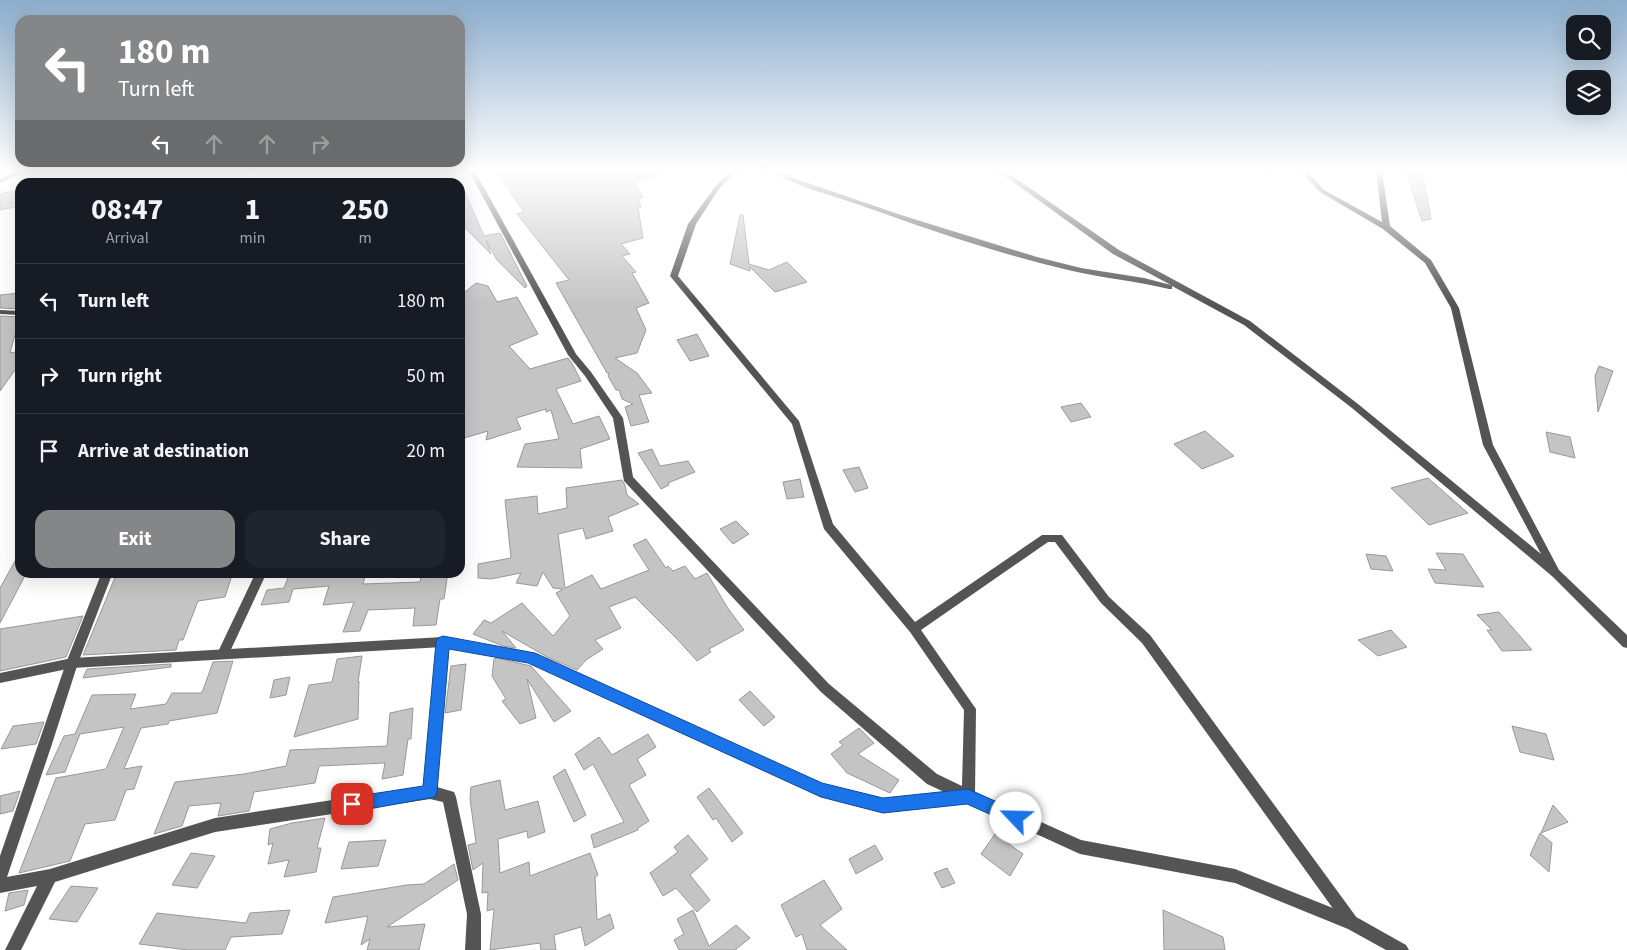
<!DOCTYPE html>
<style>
:root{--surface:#171b24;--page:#20242c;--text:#f1f3f6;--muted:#9ea1a6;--line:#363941;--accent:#858687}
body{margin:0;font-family:"Source Sans 3",sans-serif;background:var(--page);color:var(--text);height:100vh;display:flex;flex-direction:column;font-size:19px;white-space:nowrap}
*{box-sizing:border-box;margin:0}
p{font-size:16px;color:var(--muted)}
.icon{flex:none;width:28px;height:28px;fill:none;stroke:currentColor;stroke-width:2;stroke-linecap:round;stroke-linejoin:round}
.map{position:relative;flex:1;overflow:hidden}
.sheet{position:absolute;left:15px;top:178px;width:450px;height:400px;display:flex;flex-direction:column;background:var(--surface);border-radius:15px;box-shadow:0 5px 20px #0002}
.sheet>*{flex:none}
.guide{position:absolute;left:15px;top:15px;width:450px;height:152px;border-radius:15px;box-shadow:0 5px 20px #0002;background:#858687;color:#fff;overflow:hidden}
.fabs{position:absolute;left:1566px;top:15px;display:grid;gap:10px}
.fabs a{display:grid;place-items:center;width:45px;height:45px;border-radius:10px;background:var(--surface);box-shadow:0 5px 20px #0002;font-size:25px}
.pin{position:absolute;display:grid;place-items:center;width:42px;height:42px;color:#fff;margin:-21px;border-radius:10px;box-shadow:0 2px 8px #0006}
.me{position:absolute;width:55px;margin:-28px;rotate:294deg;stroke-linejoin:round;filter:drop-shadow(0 0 4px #0008)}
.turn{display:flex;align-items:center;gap:18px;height:105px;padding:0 20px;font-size:22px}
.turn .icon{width:65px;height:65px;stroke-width:2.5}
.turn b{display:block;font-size:35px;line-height:42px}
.lanes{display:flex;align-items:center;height:48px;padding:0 20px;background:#0003;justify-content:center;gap:25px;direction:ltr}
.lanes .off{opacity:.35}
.eta{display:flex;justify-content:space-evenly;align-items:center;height:85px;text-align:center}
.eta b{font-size:30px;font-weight:700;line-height:35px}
.button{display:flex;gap:10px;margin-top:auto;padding:10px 20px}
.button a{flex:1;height:58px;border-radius:15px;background:var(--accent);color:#fff;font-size:20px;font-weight:700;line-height:58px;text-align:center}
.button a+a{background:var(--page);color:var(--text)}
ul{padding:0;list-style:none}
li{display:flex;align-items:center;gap:15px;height:75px;padding:0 20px;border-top:1px solid var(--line)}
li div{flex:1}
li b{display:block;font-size:19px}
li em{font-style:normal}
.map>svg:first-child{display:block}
.building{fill:#c4c4c4;stroke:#989898}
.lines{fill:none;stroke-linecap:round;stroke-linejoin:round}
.minor{fill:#545454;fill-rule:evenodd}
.tertiary{fill:#545454;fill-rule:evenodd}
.route{fill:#1a73e8;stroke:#114b97}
</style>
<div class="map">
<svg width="1627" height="950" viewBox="0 0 1627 950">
<rect width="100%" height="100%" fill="#fff"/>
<path class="building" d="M496,171H658V176L634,182L643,198H638L641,207H638L643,238L621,244L630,254L622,256L636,272L632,273L649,303L636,308L646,330L637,353L615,358L637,373L652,393L639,395L649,422L631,426L625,407L633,404L622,399L619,390H616L608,376L609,373H607L556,283L569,280L517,214L524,212Z
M1406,171H1422L1431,219L1422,221Z
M460,181L484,236L500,233L527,286L525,288L497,260L486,240L491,254L460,223Z
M20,190V206L0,210V194Z
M740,215H743L749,264L769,270L787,262L807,282L775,292L750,267V271L730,264Z
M476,283L488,286L497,302L517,297L538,334L509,346L530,369L568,358L572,363L581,381L556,389L573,424L599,416L610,439L580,449L582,468L517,467L525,444L559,439L551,410L546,412V409L516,418L521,429L486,440L488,431L464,438L460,424V296Z
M20,293V309L0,308V295Z
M0,316L20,317L10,353L20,351V363L0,391Z
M697,334L709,356L690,361L677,340Z
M1599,366L1613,371L1598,412L1595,376Z
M1081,403L1091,417L1071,422L1061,407Z
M1205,431L1234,456L1202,469L1174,444Z
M1546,432L1570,437L1575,458L1550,452Z
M652,449L660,466L688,461L695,472L668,483L669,485L661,489L638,453Z
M859,467L868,488L855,492L843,470Z
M1428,478L1468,513L1429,525L1391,488Z
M800,479L804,497L787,499L783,482Z
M622,480L625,485L627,495L639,504L608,517L613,531L586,539L583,528L558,534L565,588L592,575L601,589L649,570L633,545L646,539L666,568L668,566L673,571L685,566L695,579L707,573L727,607L744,630L709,649L711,652L697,661L678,640L635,597L609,607L621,628L595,640L603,649L586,660L577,670L547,657L502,631L516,648L503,646L473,634L484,620L491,623L522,603L553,636L570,616L556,593L563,589L553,588L543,572L537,586L516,583L521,573L491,579L478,578V564L511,558L505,500L537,496L538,514L567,508L566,488Z
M736,521L749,534L733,544L720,529Z
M20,552V572H27L0,623V588Z
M1436,553L1463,554L1484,587L1435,583L1428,569L1446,570Z
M1366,554L1386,556L1393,571L1371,569Z
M136,572H233L225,597L198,601L183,640H179L176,650L83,655L116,575Z
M290,572H366L363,584L420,582L422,572H448L444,599H440L436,625L413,626L415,608L368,610L360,631L343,632L354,602L323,605L329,586L293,589L289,602L261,605L267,590L284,588Z
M1499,612L1532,650L1502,651L1487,630H1492L1477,615Z
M83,616L66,657L0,671V629Z
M1391,630L1407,647L1378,656L1358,640Z
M362,656L358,682L359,681L358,719L294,737L309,685L332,682L337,659Z
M497,658L531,666L571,711L554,722L527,679L536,718L520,724L502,701L506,699L492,676L494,659Z
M233,661L217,713L169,721L168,724L141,728L124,769L142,766L134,789L126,790L115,820L85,824L70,861L19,873L56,778L106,769L124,727L80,734L65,772L46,775L64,736L75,734L92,695L136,694L130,709L166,704L172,693H201L203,690L213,662Z
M171,664V667L83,678L87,669Z
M466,664L461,710L445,713L451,666Z
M290,677L286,695L270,698L274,680Z
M750,691L775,717L764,726L739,700Z
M413,708L411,739H408L403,775L382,779L385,763L319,766L315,783L254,792L249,811L218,816L221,803L189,806L182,826L154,834L175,782L244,774L286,766L290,750L387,746L390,713Z
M44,722L36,744L1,749L13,726Z
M1512,726L1546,734L1554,760L1520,752Z
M859,728L874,743L858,754L899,780L890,793L847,773L831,754L843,745L839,742Z
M648,734L656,747L637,759L646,775L629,785L649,821L638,828V830L594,848L591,835L624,822L593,764L584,770L575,754L599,737L612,755Z
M565,769L586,815L574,822L553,777Z
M500,780L505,810L538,801L545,832L528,838L527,831L498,839L500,873L529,862L530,876L590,853L598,875L595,877L597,920L610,914L614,928L585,946L581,927L554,935L556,950H541L540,943L490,950L494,909L487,911L488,892L482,893L483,863L473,870L468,845L476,843L470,799L471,787Z
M709,788L743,833L732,842L716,818L713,820L697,797Z
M20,791L13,811L0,814V796Z
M1553,805L1568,822L1541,833Z
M325,818L317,848H321L316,872L284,877L289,860L268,864L273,843L268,845L270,829L292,823Z
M1540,833L1552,843L1549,872L1530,855Z
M995,834L1023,854L1010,876L981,854Z
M688,835L708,859L690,875L710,900L697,912L676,888L663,896L650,873L678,852L674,847Z
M386,840L378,866L341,869L349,842Z
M875,845L883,859L856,874L849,859Z
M191,853L215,856L197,888L172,885Z
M454,864L458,880L387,927L425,924L419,950H367L370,939L361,945L368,916L325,923L333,897L407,885L424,884Z
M947,868L955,883L942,888L934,873Z
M824,880L842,909L820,925L847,950H807L802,934L796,937L781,905Z
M71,886L98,888L77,922L49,919Z
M28,890L24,905L5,911L9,893Z
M290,910L282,934L231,937L225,950H188L139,944L157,913L246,923L250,913Z
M693,910L709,946L736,925L750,938L735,950H679L674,940L684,934L677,919Z
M1163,910L1223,937L1225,950H1164Z"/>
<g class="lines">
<path class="minor" d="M17,171H26L0,183V179Z
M469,171H475L576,354L591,372L623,418L633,477L829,684L937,774L962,786L964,710L910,632L824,529L792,424L670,276L688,224L715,187L730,171H737L719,189L696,224L678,276L799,421L833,524L915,622L1042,535H1062L1109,597L1150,635L1357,918L1359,923L1357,928L1352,930L1347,928L1142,643L1101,603L1055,542H1048L921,630L976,709L975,796L973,801L968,803L927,784L821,692L624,481L613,418L585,376L568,355Z
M773,171H781L799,180L901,215L1037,257L1081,268L1144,278L1171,285L1113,254L998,171H1005L1119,250L1250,321L1358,404L1541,554L1483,445L1451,308L1425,263L1383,229L1320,192L1300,171H1307L1324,190L1382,222L1376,171H1382L1390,226L1431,260L1459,308L1493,445L1559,570L1627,635V648L1623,647L1553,577L1352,408L1244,325L1172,286V289H1169C1136,281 1102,278 1068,270C995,253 924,228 854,203C831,195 790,185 773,171Z
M0,310L20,311V315L0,314Z
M102,572H113L78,663L51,747L7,877L50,869L215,818L424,786L437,642L439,638L443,637L447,638L449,642L437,787L454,792L456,797L481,914V950H465L467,914L443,802L430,799L215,832L55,882L21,950H5L37,886L0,893V856L66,663Z
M256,572H267L227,658L223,659L219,658L217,654Z"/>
<path class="tertiary" d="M443,637L534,653L822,784L883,799L968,789L1081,840L1235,869L1358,918L1406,945L1409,950H1386L1348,929L1235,883L1080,854L968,803L883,813L821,797L528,662L443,647L72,668L0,683V673L72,658Z"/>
</g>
<linearGradient id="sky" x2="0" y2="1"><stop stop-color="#8cadcc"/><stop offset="0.56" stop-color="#fff"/><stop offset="1" stop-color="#fff" stop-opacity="0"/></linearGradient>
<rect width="1627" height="304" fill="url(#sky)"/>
<path class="route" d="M443,636L535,653L822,783L883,798L968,789L1022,813L1024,818L1022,824L1016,826L967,804L883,813L821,797L528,663L449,649L437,792L435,797L352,812L346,810L344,804L346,799L352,797L423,786L436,642L438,638Z"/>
</svg>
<div class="fabs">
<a><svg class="icon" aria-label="search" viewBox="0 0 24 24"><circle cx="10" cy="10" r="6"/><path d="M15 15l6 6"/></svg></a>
<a><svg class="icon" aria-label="layers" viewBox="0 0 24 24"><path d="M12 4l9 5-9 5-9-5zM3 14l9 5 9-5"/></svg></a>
</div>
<div class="pin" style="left:352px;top:804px;background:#d93025"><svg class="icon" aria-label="arrive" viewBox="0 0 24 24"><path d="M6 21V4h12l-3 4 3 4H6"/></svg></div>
<svg class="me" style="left:1016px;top:818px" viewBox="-20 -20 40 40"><circle r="19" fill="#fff"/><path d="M0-13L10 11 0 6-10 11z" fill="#1a73e8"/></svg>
<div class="guide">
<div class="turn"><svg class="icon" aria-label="left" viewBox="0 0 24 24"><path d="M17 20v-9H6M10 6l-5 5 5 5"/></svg><div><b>180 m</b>Turn left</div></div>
<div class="lanes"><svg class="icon" aria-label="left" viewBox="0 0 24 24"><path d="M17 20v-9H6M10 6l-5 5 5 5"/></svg><svg class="icon off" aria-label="ahead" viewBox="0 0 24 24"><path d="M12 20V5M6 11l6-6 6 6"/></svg><svg class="icon off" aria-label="ahead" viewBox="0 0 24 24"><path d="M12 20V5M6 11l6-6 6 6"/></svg><svg class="icon off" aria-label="right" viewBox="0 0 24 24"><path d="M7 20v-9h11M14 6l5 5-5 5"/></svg></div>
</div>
<section class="sheet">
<div class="eta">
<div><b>08:47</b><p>Arrival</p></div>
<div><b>1</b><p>min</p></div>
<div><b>250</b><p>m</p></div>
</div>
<ul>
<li><svg class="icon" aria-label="left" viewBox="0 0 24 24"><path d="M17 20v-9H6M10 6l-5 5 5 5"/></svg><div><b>Turn left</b></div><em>180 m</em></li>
<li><svg class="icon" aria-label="right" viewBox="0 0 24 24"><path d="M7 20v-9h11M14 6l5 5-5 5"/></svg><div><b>Turn right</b></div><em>50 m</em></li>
<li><svg class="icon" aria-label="arrive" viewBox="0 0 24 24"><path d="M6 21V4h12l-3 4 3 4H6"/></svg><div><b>Arrive at destination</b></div><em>20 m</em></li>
</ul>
<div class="button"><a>Exit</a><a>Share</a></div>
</section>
</div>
